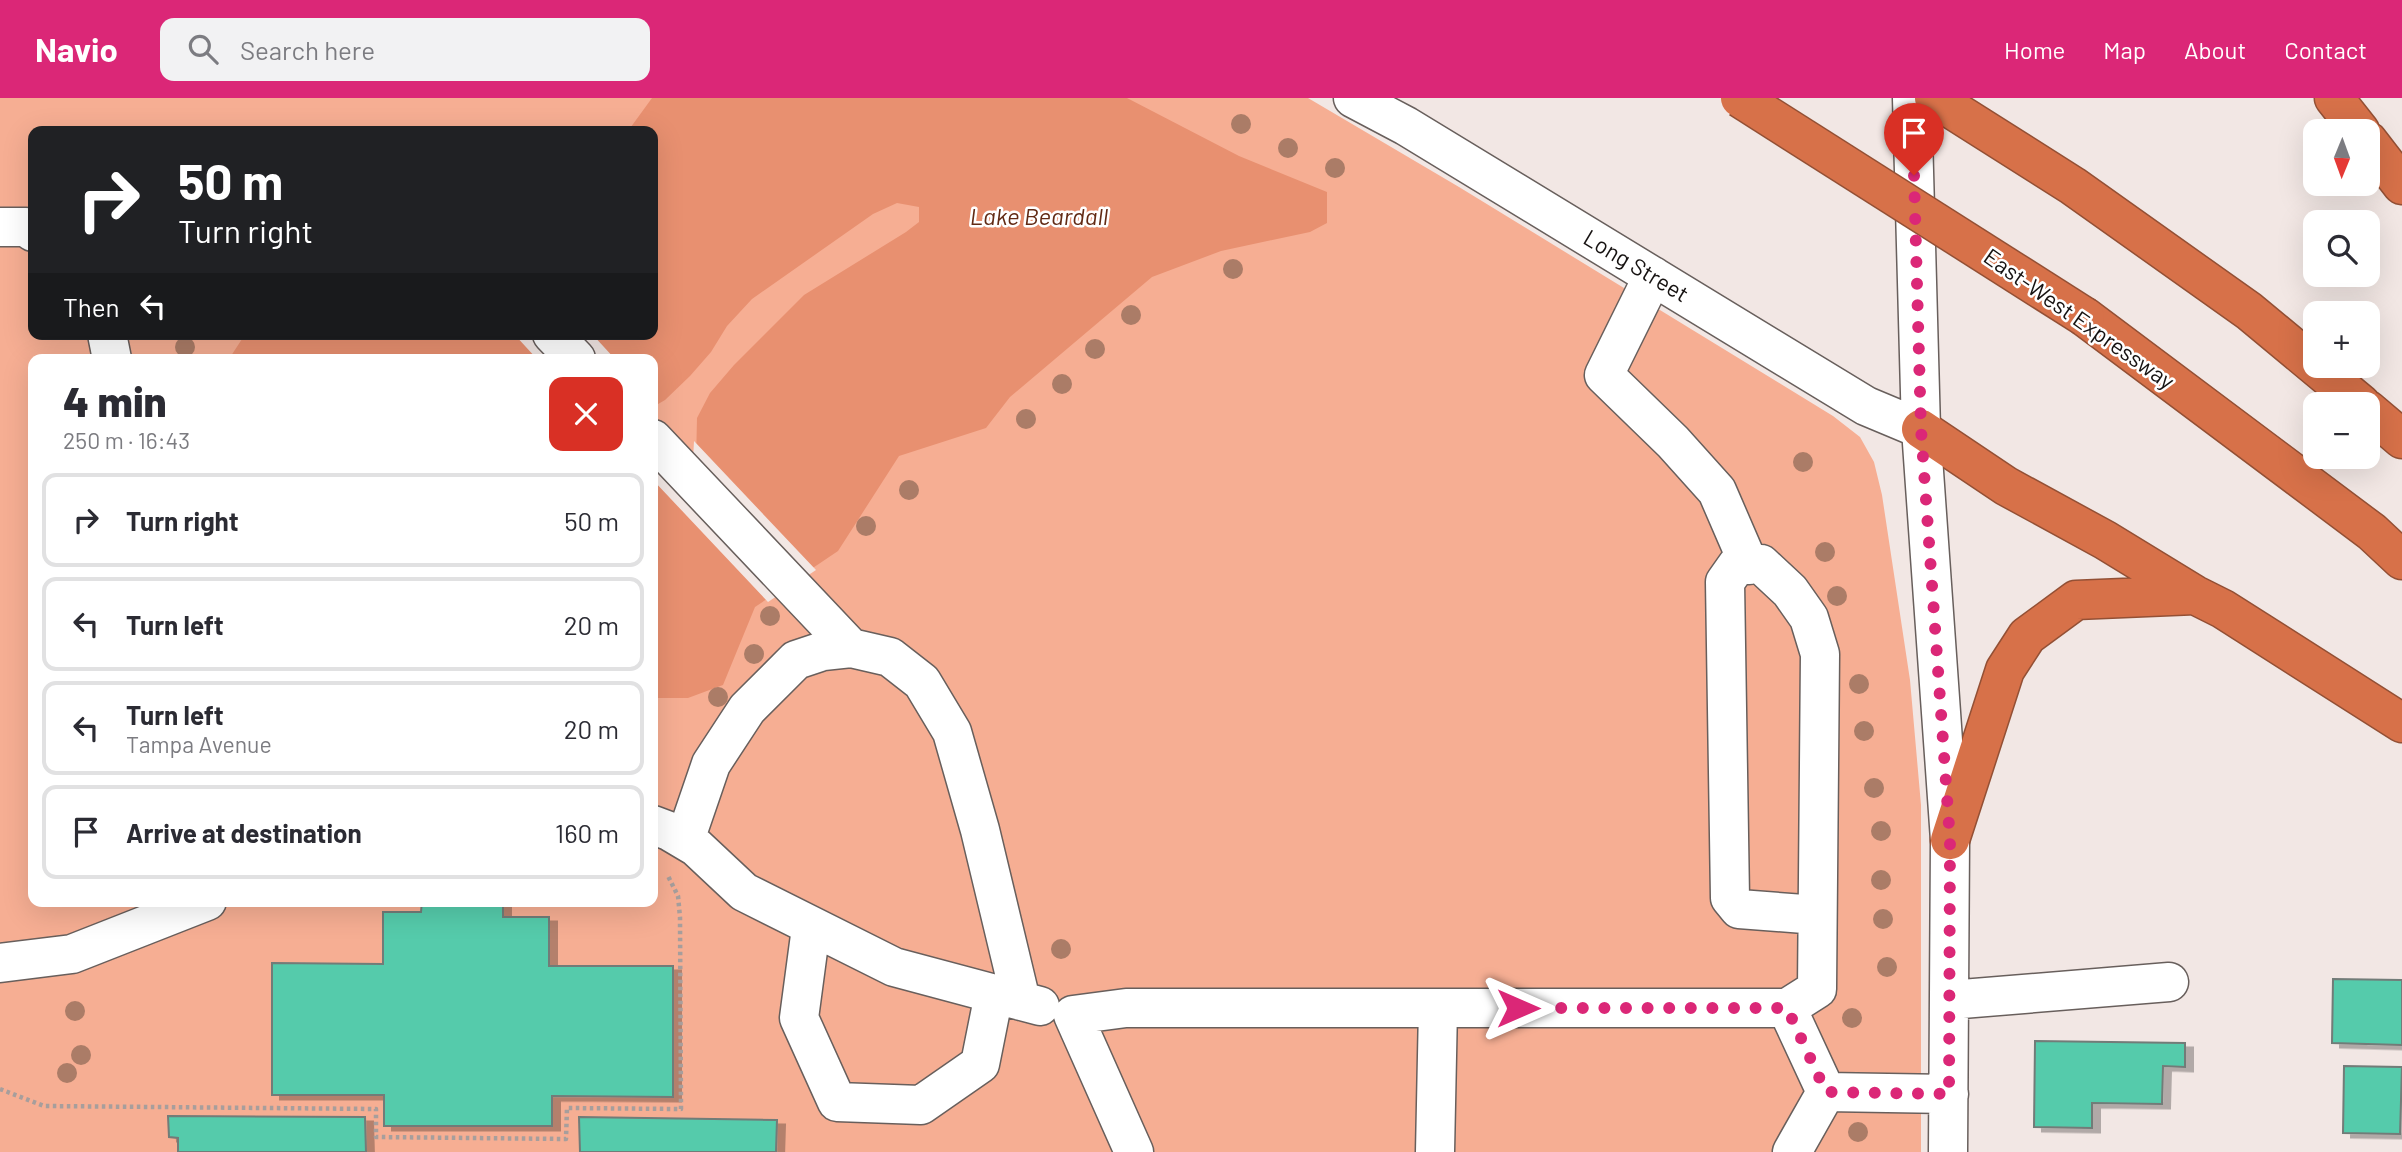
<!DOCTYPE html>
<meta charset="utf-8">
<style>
:root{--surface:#fff;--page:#f2f2f3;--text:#2b2b33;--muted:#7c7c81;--line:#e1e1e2;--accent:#db2777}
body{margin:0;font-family:Barlow,sans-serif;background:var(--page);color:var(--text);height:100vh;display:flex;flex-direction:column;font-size:26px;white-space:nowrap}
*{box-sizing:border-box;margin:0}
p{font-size:23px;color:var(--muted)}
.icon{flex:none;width:38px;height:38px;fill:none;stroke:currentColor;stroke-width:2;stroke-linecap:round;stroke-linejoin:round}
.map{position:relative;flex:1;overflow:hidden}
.side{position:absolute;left:28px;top:256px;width:630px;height:553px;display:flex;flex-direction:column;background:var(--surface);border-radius:14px;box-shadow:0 7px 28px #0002}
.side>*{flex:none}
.hud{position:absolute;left:28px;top:28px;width:630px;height:214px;border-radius:14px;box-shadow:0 7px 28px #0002;background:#202124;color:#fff;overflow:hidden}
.needle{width:46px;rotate:181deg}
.fabs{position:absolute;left:2303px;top:21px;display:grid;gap:14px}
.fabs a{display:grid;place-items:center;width:77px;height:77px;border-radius:14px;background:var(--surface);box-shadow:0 7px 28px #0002;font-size:35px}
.pin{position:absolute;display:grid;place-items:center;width:60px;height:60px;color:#fff;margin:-72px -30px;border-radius:50% 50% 50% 0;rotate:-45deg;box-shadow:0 0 7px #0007}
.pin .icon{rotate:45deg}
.me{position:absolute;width:77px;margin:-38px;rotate:90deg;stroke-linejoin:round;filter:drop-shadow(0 0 5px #0008)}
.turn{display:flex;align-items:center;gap:24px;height:147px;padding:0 35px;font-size:32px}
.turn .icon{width:91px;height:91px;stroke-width:2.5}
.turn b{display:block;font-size:49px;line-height:60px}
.then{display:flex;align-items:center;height:66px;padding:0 35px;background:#0003;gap:14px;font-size:26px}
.round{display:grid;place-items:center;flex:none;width:74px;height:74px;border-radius:14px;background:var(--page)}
.headline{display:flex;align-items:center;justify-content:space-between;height:119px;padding:0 35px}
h1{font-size:42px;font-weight:800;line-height:52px}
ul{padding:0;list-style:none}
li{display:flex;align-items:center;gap:21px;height:94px;margin:0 14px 10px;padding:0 21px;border:4px solid var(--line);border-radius:14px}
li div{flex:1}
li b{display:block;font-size:26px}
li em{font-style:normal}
header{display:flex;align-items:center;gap:42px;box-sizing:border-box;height:98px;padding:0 35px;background:var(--accent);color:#fff}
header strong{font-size:33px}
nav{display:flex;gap:38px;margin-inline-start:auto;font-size:24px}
.search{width:490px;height:63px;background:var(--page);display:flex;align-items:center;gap:18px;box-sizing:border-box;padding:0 24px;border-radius:14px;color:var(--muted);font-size:26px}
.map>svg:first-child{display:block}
.green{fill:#f6ae93;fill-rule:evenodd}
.water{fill:#e89070}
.pier{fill:#f2e7e4}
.building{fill:#55cbab;stroke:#727b78;stroke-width:2;filter:url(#shadow)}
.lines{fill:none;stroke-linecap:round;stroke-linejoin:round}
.minor-casing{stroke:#685f5c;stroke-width:41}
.highway-casing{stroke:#935035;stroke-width:41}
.path{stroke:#a79e9c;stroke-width:4.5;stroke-dasharray:3.5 3.5;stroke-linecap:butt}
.minor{stroke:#fff;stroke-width:38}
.highway{stroke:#d77149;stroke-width:38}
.highway-bridge-casing{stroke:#935035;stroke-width:41;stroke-linecap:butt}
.highway-bridge{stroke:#d77149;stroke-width:38}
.tree{fill:#ab7c67}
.route{stroke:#db2777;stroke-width:12;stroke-dasharray:0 21.6}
.labels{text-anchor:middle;stroke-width:5;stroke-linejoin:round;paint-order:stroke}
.street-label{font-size:23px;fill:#161211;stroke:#fff}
.water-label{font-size:24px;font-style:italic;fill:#622a14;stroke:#fff}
</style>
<header>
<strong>Navio</strong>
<div class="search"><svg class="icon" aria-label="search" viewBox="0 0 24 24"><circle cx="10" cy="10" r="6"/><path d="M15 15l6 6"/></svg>Search here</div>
<nav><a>Home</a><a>Map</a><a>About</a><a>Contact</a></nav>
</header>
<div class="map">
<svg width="2402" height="1054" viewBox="0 0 2402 1054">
<defs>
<filter id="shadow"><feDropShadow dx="8" dy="4.5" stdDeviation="0" flood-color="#0004"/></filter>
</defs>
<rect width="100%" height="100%" fill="#f2e7e4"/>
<path class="green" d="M0,0H1308L1459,89L1833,318L1860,339L1874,364L1882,397L1910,582L1921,707V1054H0ZM33,33H653V236H33ZM33,261H653V803H33Z"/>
<path class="water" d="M652,0H1127L1239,58L1327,94V125L1310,134L1221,153L1152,179L1010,299L986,330L899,358L838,453L755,509L723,587L688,600H653V356L696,365L697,320L710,295L734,267L804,197L906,134L919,124V109L897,105L873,116L752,201L727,228L711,254L690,278L665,302L653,309V261H229L242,241L264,236H653V33H628Z"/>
<path class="pier" d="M514,236H592L615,261H537Z
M694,343L816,472L768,504L653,382V352L693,362Z"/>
<path class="building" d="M422,803H503V819H549V868H673V999L552,998V1028H384V997H272V865L383,866V814H421Z
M2333,881L2402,882V947L2332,945Z
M2035,943L2185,945V969L2163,968L2162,1006L2092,1005V1030L2034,1029Z
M2344,968L2402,969L2400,1036L2343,1035Z
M168,1018L365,1019L366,1054H178V1040L169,1039Z
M579,1019L777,1022L776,1054H580Z"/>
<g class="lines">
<g class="minor-casing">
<path id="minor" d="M1353,0L1406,28L1866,308L1921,331
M1912,0L1921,331L1950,742L1948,1054
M0,129H26L33,134
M1653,178L1604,277L1673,344L1717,393L1749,467
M107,236L112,261
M552,236L576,261
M653,341L851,550
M653,727L669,733L696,749L744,794L894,869L1040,908
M685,742L711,666L747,611L796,562L823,553L851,550L890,559L922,584L952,634L980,732L1021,903
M811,830L799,920L837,1004L921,1007L980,966L994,896
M0,865L72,856L207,803
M1950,902L2169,884
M1787,910L1817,891L1820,556L1809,520L1790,493L1761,466L1737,467L1725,484L1730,800L1739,811L1817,817
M1826,994L1949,996
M1134,1054L1073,917L1126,910H1787L1826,994
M1435,1054L1438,910
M1792,1054L1826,994"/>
</g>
<g class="highway-casing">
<path id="highway" d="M1934,0L2073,88L2249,213L2361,306
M2334,0L2360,33
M2368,43L2402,87
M2085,219L2372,434L2402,462
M2368,312L2402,341
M1921,331L2006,388L2105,442L2195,497L2223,511L2402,625
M1950,742L2005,572L2027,538L2076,502L2195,497"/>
</g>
<path class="path" d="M0,991L44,1008L376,1011V1039L566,1041L567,1010L681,1011L680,819L678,798L668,778"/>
<use href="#minor" class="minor"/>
<use href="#highway" class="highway"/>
<g class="highway-bridge-casing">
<path id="highway-bridge" d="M1740,0L2085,219"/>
</g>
<use href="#highway-bridge" class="highway-bridge"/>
</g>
<g class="tree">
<circle cx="1241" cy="26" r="10"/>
<circle cx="1288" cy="50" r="10"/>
<circle cx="1335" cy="70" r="10"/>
<circle cx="1233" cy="171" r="10"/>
<circle cx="1131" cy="217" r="10"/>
<circle cx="185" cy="249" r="10"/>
<circle cx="1095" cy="251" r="10"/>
<circle cx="1062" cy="286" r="10"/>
<circle cx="1026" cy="321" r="10"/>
<circle cx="1803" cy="364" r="10"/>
<circle cx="909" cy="392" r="10"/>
<circle cx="866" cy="428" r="10"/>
<circle cx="1825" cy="454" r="10"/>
<circle cx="1837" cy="498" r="10"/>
<circle cx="770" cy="518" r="10"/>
<circle cx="754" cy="556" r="10"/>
<circle cx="1859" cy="586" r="10"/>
<circle cx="718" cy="599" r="10"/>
<circle cx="1864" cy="633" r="10"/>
<circle cx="1874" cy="690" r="10"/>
<circle cx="1881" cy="733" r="10"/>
<circle cx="1881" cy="782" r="10"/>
<circle cx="1883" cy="821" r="10"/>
<circle cx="1061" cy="851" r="10"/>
<circle cx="1887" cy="869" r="10"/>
<circle cx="75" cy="913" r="10"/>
<circle cx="1852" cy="920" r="10"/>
<circle cx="81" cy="957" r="10"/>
<circle cx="67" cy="975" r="10"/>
<circle cx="1858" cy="1034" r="10"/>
</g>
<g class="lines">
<path class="route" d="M1518,910H1787L1826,994L1949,996L1950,742L1921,331L1914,77"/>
</g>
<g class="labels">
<g class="street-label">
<text transform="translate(1636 168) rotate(31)" y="8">Long Street</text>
<text transform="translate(2079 221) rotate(35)" y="8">East-West Expressway</text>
</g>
<g class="water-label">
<text x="1039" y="127">Lake Beardall</text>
</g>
</g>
</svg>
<div class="fabs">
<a><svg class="needle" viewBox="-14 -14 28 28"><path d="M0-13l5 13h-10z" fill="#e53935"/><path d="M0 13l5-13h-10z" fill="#7c7c81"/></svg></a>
<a><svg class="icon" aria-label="search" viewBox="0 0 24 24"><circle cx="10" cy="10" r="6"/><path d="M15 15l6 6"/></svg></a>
<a>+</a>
<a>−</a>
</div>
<div class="pin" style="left:1914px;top:77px;background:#d93025"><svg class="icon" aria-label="arrive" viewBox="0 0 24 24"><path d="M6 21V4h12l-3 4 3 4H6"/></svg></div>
<svg class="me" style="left:1518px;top:910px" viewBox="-20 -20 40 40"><path d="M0-17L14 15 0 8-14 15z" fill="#db2777" stroke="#fff" stroke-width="4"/></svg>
<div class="hud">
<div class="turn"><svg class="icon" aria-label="right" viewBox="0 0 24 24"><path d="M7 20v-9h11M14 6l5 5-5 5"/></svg><div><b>50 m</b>Turn right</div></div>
<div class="then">Then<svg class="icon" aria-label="left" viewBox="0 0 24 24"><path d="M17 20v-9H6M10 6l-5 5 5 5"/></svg></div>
</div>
<section class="side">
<div class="headline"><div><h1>4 min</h1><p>250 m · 16:43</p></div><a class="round" style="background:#d93025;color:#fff"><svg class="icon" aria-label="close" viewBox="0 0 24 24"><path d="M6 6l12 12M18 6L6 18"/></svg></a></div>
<ul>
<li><svg class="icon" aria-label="right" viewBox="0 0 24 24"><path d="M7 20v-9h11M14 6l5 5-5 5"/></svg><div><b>Turn right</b></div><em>50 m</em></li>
<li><svg class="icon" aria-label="left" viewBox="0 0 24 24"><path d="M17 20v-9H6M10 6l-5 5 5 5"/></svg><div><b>Turn left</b></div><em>20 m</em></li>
<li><svg class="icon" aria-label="left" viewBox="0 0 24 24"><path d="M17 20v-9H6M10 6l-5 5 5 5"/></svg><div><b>Turn left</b><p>Tampa Avenue</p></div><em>20 m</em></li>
<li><svg class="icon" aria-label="arrive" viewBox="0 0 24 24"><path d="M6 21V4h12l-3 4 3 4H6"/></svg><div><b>Arrive at destination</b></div><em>160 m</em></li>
</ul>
</section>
</div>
